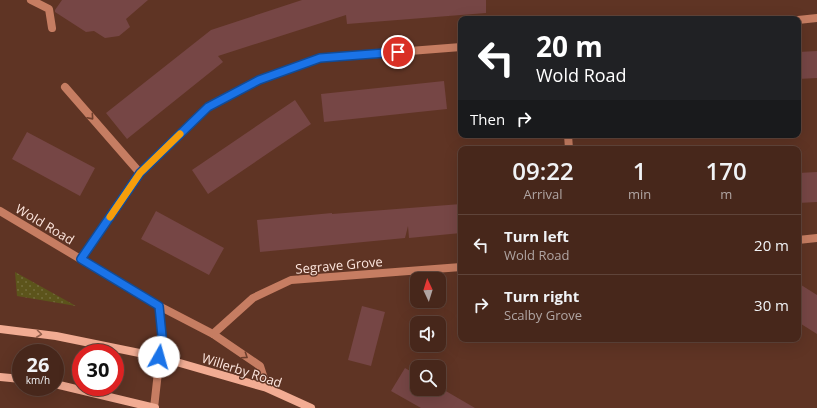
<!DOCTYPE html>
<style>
:root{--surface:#47271b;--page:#513328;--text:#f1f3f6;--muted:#b0a5a3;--line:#5f443a}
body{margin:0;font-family:"Open Sans",sans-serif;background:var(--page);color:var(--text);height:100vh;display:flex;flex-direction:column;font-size:15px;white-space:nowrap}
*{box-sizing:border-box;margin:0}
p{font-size:13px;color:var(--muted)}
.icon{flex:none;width:22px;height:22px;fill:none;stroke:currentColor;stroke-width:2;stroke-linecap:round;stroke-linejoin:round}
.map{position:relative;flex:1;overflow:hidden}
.side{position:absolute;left:458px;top:146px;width:343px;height:196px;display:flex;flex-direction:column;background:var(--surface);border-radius:8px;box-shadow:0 4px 16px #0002,0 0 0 1px var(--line)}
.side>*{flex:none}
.guide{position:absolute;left:458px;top:16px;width:343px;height:122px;border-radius:8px;box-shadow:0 4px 16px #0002,0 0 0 1px var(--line);background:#202124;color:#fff;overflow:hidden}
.needle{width:26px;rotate:356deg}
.tools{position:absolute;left:410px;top:272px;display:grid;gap:8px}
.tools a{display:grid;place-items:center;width:36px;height:36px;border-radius:8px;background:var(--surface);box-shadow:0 4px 16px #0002,0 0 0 1px var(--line);font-size:20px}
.speed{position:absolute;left:12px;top:344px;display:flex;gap:8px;font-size:20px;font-weight:700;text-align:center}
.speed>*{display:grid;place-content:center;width:52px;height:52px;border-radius:50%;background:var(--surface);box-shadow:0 4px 16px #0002,0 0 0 1px var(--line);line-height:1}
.speed small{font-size:10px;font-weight:400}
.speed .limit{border:6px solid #d22;background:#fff;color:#111}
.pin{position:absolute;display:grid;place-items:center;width:34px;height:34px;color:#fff;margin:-17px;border:2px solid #fff;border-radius:50%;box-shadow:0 1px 4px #0007}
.me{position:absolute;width:44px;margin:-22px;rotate:7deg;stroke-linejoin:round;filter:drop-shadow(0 0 3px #0008)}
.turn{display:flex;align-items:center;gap:14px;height:84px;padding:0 12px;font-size:18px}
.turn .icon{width:52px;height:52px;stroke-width:2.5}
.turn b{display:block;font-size:28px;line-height:34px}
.then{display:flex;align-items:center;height:38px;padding:0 12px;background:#0003;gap:8px;font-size:15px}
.eta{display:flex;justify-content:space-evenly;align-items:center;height:68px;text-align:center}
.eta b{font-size:24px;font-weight:600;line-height:28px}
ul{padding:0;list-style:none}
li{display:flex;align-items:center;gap:12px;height:60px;padding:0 12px;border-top:1px solid var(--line)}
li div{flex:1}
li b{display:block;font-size:15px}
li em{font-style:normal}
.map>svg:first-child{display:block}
.green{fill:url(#green-dots)}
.building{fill:#764645}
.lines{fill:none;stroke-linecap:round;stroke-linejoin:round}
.lane{stroke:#c67d62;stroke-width:8}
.street{stroke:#c67d62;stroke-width:8}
.secondary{stroke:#f2ac93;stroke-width:8}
.oneway{stroke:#6e3f2d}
.oneway2{stroke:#925e4b}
.route-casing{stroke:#114b97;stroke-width:10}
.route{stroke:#1a73e8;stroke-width:7}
.slow{stroke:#f59e0b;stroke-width:7}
.labels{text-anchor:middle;stroke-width:3;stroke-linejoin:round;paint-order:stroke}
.street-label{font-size:13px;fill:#fde6de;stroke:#5f3424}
</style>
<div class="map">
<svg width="817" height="408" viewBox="0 0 817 408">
<defs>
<pattern id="green-dots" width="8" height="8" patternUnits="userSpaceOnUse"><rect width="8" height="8" fill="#5c541b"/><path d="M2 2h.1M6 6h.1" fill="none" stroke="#746d3c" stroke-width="1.8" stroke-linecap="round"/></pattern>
</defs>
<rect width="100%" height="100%" fill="#5f3424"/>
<path class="green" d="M15,272L76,306L17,296Z"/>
<path class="building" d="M62,0H148L126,19L130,27L119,36L105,38L94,31L86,32L55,12V10Z
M302,0H486V13L347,24L346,15L218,56L223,62L127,139L106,113L211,30Z
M817,51V78L798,79V52Z
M444,81L447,109L324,122L321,94Z
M295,100L311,124L208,194L192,170Z
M27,132L95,168L80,196L12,159Z
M817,172V202L798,203V173Z
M461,204V233L409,238L408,226L405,238L260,252L257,220L332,213V214Z
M156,211L224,248L209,275L141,239Z
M798,283L817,295V334L798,322Z
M362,306L385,312L371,366L348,360Z
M405,368L417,375V389H439V387L475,408H421L391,391Z"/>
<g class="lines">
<path class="lane" d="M31,0L49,9L52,28
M65,87L140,173"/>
<path class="street" d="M798,20L817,18
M568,135L569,149
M0,211L159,306L213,334L260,366L267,388
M798,240L817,238
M81,259L140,173L208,107L259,80L320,58L461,47
M213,334L253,298L291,280L461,267
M154,408L162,336L159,306"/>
<path class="secondary" d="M0,329L56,336L159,357L267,388L311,408
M0,377L21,379
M55,384L155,408"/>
</g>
<defs><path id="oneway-chevron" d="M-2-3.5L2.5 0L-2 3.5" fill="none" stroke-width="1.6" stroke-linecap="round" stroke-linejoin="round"/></defs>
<g class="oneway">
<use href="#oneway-chevron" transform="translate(91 117) rotate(49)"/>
<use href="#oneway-chevron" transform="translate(245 356) rotate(34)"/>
</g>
<use class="oneway2" href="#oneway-chevron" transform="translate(39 334) rotate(7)"/>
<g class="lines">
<g class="route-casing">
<path id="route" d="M159,357L162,336L159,306L81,259L140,173L208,107L259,80L320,58L398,52"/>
</g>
<use href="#route" class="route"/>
<path class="slow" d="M110,217L140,173L180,134"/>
</g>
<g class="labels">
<g class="street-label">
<text transform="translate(45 224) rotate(31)" y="5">Wold Road</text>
<text transform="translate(339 265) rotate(-5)" y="5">Segrave Grove</text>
<text transform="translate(242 370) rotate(18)" y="5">Willerby Road</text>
</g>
</g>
</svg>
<div class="tools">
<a><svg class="needle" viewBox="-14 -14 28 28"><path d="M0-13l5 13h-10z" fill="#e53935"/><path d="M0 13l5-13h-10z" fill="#b0a5a3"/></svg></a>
<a><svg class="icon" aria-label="sound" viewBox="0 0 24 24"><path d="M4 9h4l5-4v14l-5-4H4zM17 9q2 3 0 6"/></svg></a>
<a><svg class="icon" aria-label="search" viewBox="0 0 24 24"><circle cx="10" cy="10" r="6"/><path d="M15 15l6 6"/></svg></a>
</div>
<div class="speed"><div>26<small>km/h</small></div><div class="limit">30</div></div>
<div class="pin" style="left:398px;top:52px;background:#d93025"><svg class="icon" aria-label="arrive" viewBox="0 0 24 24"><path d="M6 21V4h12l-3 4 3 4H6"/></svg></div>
<svg class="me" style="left:159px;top:357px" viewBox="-20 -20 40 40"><circle r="19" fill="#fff"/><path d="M0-13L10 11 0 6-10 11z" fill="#1a73e8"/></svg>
<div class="guide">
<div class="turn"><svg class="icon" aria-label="left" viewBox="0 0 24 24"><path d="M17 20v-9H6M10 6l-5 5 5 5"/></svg><div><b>20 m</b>Wold Road</div></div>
<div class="then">Then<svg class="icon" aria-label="right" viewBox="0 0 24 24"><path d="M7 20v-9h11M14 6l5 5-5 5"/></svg></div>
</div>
<section class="side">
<div class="eta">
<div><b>09:22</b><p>Arrival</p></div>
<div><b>1</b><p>min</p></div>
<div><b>170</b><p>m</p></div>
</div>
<ul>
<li><svg class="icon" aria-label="left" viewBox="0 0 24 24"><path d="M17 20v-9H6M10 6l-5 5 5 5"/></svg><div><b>Turn left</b><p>Wold Road</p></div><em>20 m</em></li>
<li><svg class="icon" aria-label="right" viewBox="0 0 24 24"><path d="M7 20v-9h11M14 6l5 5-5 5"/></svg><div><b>Turn right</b><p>Scalby Grove</p></div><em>30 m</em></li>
</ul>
</section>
</div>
